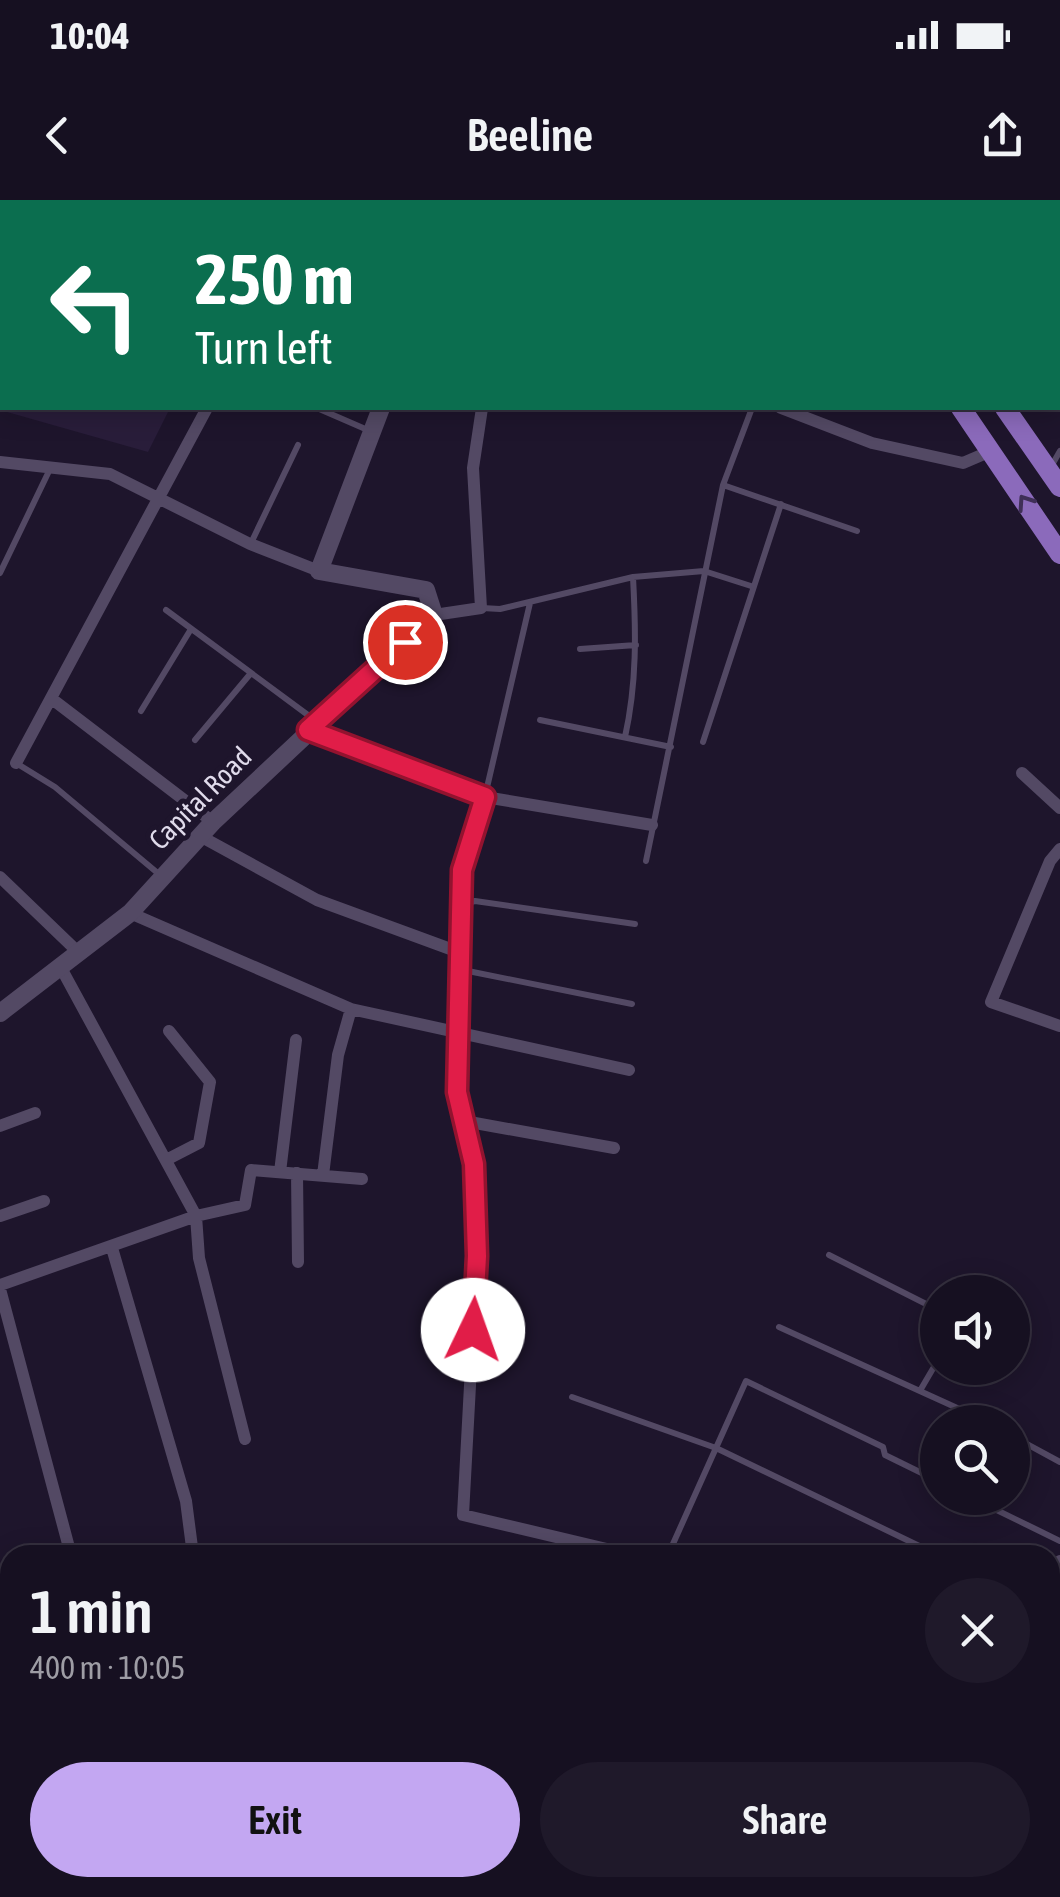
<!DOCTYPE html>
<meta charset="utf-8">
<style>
:root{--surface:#161021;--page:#1f192a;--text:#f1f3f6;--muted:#9e9da5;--line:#35303f;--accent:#c3a7f2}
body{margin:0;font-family:"Asap Condensed",sans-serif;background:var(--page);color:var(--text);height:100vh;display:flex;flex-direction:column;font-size:38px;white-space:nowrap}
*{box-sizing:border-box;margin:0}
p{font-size:32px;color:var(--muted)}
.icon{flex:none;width:55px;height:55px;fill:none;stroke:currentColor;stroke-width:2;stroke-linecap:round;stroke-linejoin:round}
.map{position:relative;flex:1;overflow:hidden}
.drawer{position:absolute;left:0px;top:1345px;width:1060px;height:352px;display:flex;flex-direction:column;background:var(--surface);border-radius:30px 30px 0 0;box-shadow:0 5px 25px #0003,0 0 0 2px var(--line)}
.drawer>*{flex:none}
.banner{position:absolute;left:0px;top:0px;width:1060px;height:210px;box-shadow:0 5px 25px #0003,0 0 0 2px var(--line);background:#0b6e4f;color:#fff;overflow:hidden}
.buttons{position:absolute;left:920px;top:1075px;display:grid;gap:20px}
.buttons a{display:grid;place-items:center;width:110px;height:110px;border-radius:50%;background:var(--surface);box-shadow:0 5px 25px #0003,0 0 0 2px var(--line);font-size:50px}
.pin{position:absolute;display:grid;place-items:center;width:85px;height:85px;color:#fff;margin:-42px;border:5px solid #fff;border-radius:50%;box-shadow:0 2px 10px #0007}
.me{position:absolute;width:110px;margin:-55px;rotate:3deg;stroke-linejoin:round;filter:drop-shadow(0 0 8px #0008)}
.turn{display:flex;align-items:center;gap:35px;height:210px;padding:0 30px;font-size:45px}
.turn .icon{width:130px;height:130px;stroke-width:2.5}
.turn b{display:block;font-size:70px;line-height:85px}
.round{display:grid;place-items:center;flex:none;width:105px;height:105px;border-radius:52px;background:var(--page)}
.head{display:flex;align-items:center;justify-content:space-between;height:170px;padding:0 30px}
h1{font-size:60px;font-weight:600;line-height:75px}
.primary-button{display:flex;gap:20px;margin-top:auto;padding:20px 30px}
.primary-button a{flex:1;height:115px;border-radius:60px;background:var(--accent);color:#111;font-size:40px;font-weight:600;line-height:115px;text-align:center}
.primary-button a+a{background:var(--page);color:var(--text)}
.status{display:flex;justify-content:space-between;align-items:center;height:70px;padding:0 50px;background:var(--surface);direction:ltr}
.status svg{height:28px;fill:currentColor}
header{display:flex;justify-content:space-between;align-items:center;height:130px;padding:0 30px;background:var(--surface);font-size:45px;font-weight:600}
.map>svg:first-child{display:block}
.built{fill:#291d3a}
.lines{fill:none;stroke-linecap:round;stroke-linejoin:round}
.lane{stroke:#534964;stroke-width:6}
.street{stroke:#534964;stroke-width:12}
.secondary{stroke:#534964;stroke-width:18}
.primary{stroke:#8b6abb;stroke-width:20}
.oneway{stroke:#3f2f57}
.route-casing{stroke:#92132f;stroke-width:25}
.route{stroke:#e11d48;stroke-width:18}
.labels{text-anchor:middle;stroke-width:10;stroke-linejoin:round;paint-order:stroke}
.street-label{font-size:28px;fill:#e0dbeb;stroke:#1e152c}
</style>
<div class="status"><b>10:04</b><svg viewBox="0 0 49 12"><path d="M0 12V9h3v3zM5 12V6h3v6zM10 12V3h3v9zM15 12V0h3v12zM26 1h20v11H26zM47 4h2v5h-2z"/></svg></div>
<header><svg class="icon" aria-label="back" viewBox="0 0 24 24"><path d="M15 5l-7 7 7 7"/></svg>Beeline<svg class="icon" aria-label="share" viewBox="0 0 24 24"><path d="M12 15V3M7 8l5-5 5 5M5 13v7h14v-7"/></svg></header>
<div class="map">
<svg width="1060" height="1697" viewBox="0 0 1060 1697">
<rect width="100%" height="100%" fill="#1e152c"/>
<path class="built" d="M0,0H273L2,2V208H170L148,252L0,210Z"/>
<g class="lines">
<path class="lane" d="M624,0L629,2
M708,2L709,0
M317,208L370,231
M1052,265L1060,251
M723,285L857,331
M251,343L298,245
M0,373L50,269
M482,408L500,409L633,377L704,371L751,386
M166,410L316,521
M580,449L636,445
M141,511L191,429
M540,520L671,547
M625,537C637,483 636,432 633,377
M195,540L251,473
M703,542L781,304
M16,563L55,587L160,675
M485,596L530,403
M646,661L723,285L752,208
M464,704L475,701L635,724
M463,770L632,804
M829,1055L938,1110
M779,1127L988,1222
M1012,1145L1015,1146
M921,1189L938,1160
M572,1197L716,1248L938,1355
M1012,1236L1060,1262
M972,1298L1060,1341
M303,1355L314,1350
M668,1355L746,1181L883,1247L885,1255L938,1281
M0,1497H10
M0,1601L10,1600
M753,1697L761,1688"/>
<path class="street" d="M403,0L409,2
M307,2L308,0
M923,2L925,0
M781,208L872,243L963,263L991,251
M0,262L110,274L250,344L319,371
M434,415L481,408L473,268L482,208
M52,499L213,622
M309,530L485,597L652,625
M16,563L207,208
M1022,573L1060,608
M485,597L463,670L457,892L474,964L477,1056L463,1315L632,1355
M200,636L317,700L464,754
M1060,649L1050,661L991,802L1060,826
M0,677L78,752
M130,713L351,809L629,870
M60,766L196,1016L199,1058L245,1239
M464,921L614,948
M0,926L35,913
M166,960L199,943L210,882L169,831
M280,972L296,840
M297,973L298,1062
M323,975L338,855L351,809
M0,1016L44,1001
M112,1048L186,1301L193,1355
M0,1085L196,1016L245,1005L251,970L362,979
M0,1089L71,1355
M0,1376L10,1375
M1050,1379L1060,1361
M1050,1523L1060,1527
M1050,1560L1060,1547
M135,1697L142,1694L141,1688
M660,1697L668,1688
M871,1697L879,1688"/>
<path class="secondary" d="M508,2L510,0
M0,813L130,713L213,622L434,415L426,390L319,371L381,208"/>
<path class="primary" d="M816,0L817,2
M861,0L862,2
M961,208L1060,354
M1005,208L1060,287"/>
</g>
<defs><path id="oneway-chevron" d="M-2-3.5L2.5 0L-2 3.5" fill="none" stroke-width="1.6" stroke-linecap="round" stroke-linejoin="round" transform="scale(2.5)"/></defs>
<use class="oneway" href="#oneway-chevron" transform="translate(1025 302) rotate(-124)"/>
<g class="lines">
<g class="route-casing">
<path id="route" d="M405,442L308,530L485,597L462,670L457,892L474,964L477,1056L473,1130"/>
</g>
<use href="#route" class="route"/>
</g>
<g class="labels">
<g class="street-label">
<text transform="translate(200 598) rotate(-45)" y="10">Capital Road</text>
</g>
</g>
</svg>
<div class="buttons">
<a><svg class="icon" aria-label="sound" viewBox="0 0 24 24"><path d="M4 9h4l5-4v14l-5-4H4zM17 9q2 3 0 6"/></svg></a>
<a><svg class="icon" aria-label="search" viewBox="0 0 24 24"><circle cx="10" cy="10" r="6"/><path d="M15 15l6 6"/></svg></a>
</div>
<div class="pin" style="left:405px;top:442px;background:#d93025"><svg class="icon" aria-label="arrive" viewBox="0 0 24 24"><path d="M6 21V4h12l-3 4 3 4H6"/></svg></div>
<svg class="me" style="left:473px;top:1130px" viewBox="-20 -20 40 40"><circle r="19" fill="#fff"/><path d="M0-13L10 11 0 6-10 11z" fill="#e11d48"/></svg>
<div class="banner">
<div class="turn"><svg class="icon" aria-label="left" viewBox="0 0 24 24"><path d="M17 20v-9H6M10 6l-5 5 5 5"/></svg><div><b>250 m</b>Turn left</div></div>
</div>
<section class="drawer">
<div class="head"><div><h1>1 min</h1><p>400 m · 10:05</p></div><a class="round"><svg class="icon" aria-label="close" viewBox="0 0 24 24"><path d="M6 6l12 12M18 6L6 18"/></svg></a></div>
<div class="primary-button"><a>Exit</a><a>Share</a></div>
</section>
</div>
